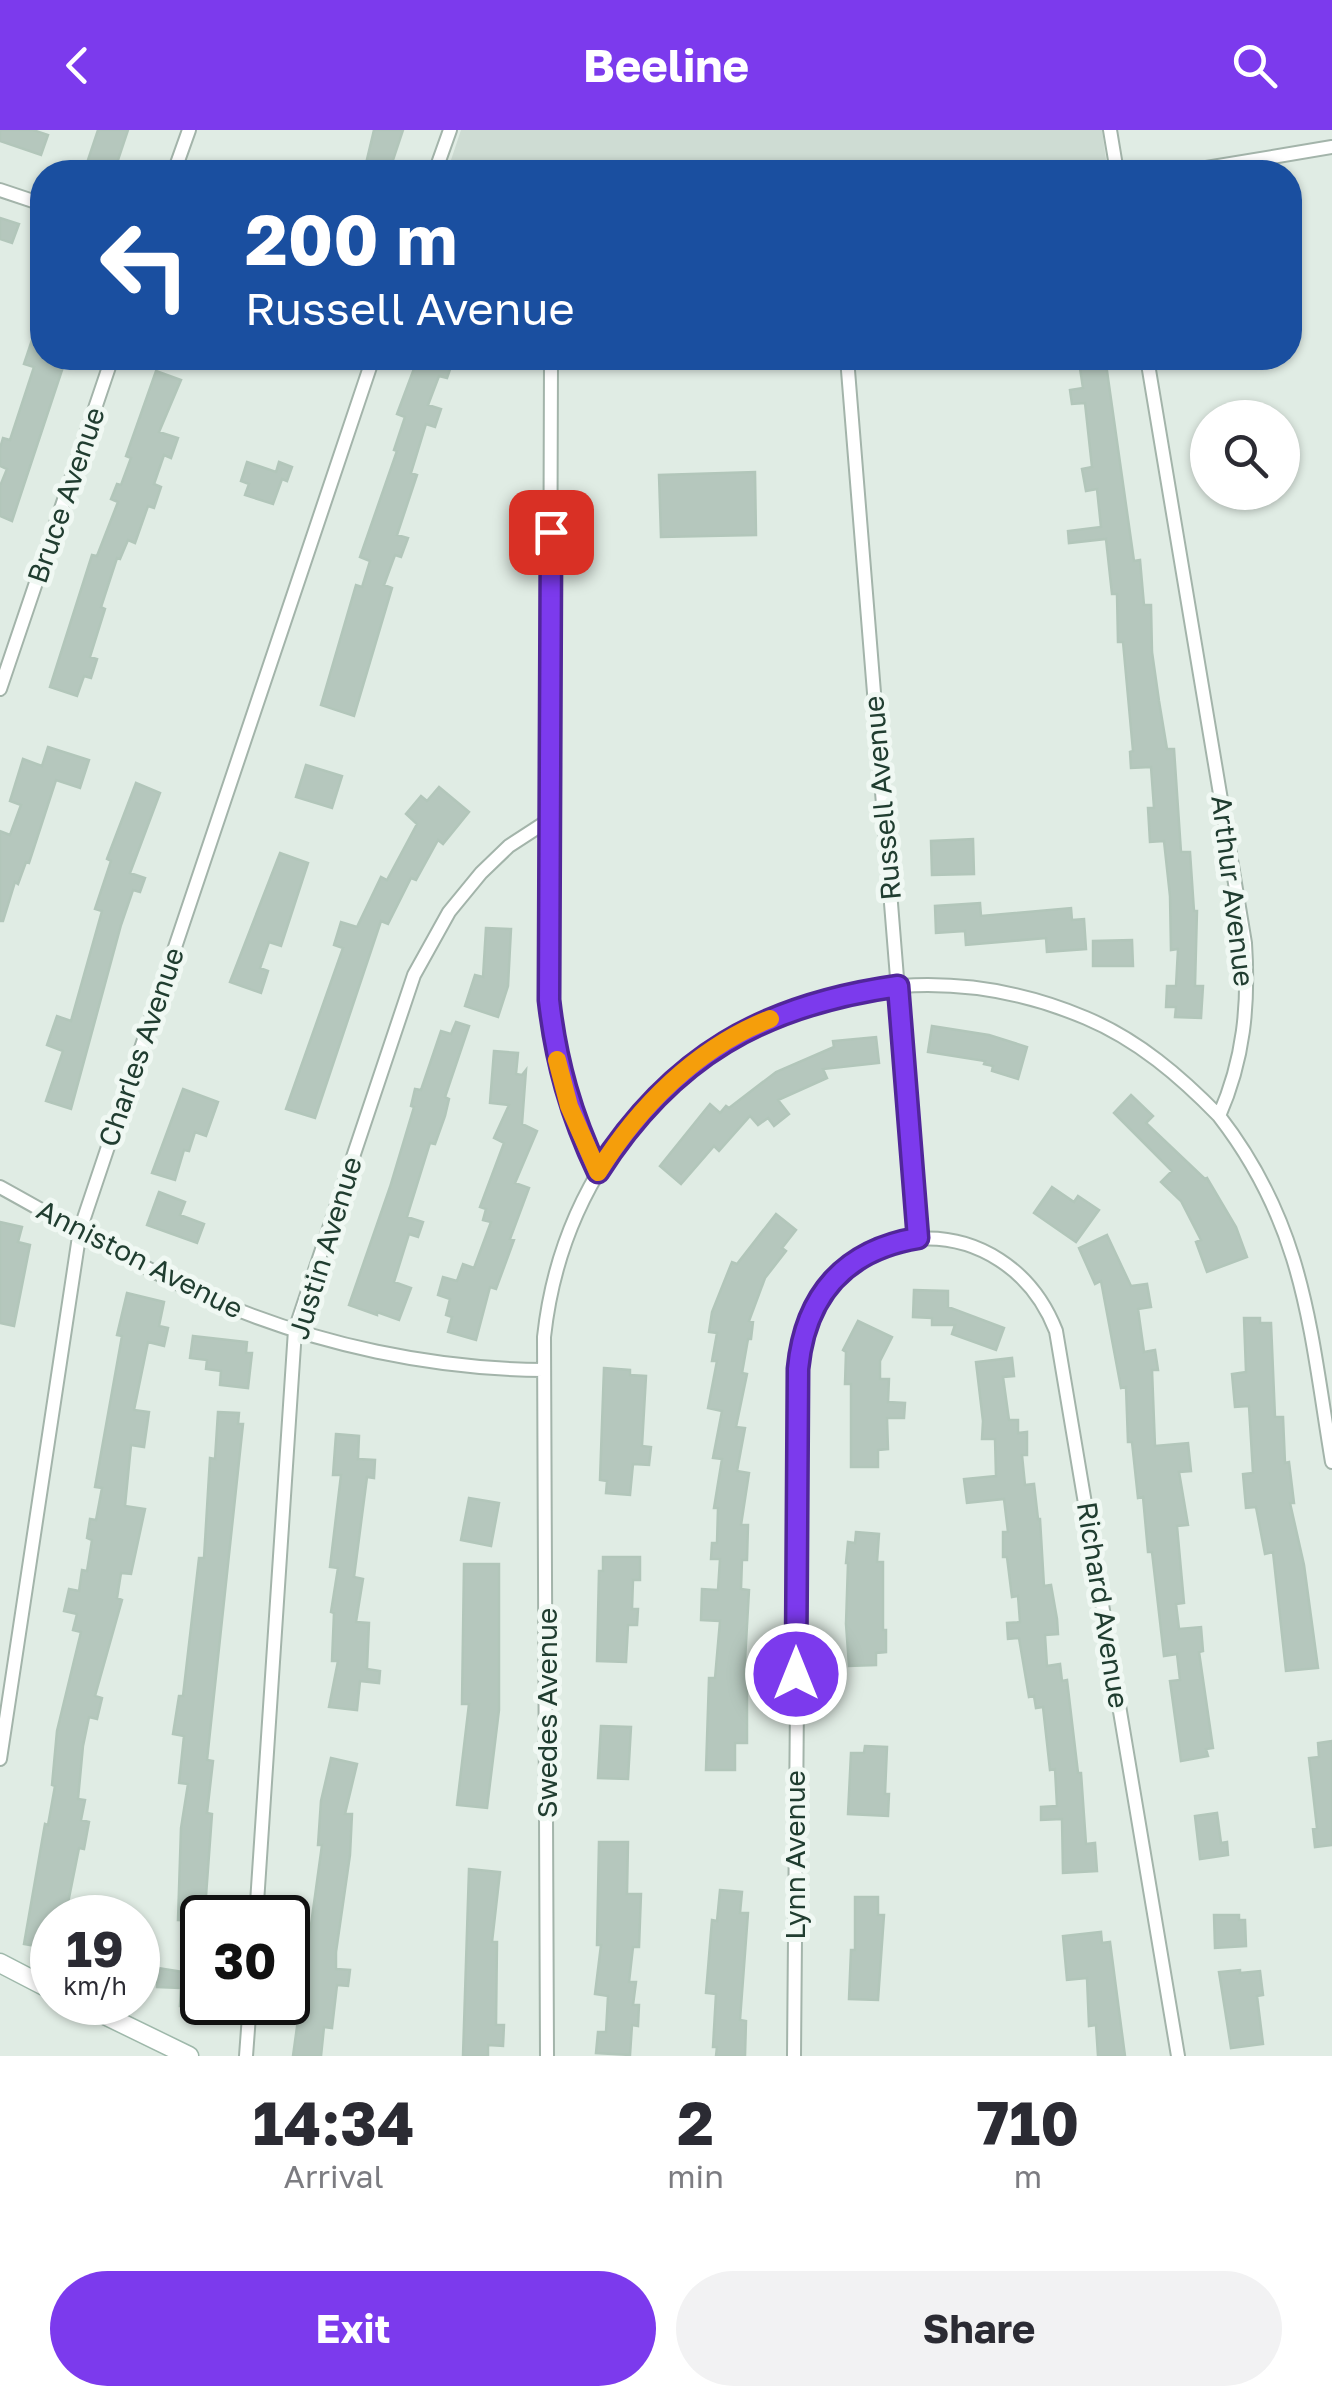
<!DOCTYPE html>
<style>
:root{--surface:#fff;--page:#f2f2f3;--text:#2b2b33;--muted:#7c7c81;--accent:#7c3aed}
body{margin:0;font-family:"Golos Text",sans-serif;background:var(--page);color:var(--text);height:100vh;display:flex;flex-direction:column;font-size:38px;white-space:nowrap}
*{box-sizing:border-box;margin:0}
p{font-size:32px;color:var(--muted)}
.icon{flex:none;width:55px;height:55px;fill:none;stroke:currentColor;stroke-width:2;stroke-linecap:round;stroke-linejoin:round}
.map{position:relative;height:1926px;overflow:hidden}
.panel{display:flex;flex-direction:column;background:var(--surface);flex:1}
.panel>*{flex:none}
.top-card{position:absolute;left:30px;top:30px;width:1272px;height:210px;border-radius:40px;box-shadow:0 2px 8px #0004;background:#1a4fa0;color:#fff;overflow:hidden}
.tools{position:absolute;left:1190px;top:270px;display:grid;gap:20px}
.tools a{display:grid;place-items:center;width:110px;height:110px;border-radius:50%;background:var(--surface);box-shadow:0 2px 8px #0004;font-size:50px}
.speed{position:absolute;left:30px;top:1765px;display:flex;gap:20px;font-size:50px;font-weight:700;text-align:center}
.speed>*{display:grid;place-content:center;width:130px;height:130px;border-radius:50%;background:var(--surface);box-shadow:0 2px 8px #0004;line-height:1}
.speed small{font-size:25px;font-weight:400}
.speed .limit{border:5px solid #111;border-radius:15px;background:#fff;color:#111}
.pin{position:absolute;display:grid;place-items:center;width:85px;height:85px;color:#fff;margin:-42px;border-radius:20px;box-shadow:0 5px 15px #0006}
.me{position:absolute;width:110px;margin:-55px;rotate:0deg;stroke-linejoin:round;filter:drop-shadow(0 0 8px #0008)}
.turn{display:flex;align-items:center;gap:35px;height:210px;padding:0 50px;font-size:45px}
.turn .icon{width:130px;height:130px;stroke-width:2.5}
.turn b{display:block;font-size:70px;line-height:85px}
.eta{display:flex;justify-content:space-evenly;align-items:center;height:170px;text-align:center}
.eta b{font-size:60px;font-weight:700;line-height:70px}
.action{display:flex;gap:20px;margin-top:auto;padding:20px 50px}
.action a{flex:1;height:115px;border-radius:60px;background:var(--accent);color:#fff;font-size:40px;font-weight:700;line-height:115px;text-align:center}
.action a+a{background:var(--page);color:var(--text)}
header{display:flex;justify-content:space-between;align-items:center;height:130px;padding:0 50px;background:var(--accent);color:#fff;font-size:45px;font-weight:700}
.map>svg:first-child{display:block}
.built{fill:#cedcd3}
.building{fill:#b5c7bd;stroke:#b2c6ba;stroke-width:2.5}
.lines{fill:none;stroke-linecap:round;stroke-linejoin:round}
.street-casing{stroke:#a3b4aa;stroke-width:16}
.secondary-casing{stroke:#9eb8aa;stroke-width:21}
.street{stroke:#fff;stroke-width:12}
.secondary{stroke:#fff;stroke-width:18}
.route-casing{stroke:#51269a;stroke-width:25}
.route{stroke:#7c3aed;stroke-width:18}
.slow{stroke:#f59e0b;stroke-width:18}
.labels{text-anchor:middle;stroke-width:10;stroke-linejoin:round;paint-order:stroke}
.street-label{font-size:28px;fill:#203d30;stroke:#f0f8f3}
</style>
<header><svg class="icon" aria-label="back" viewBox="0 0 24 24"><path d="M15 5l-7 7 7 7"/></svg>Beeline<svg class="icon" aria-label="search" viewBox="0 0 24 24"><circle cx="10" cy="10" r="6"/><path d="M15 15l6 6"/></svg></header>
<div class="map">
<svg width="1332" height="1926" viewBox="0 0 1332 1926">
<rect width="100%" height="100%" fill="#e0ece4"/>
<path class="built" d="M461,0H1102L1107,37L1104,42H447Z"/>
<path class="building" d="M0,0H33L48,5L41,25L0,11Z
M98,0H128L114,42H84Z
M374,0H403L389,42H364Z
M0,88L19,94L12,113L0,109Z
M40,186L42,187V228H66L12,391L0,386V356L7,339L0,336V318L3,308L10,310L34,237L24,234Z
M418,228H454L447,248L439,246L428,275L441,279L435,297L426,294L411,343L417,345L397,405L408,408L401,427L395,425L384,455L392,458L354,586L321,575L356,455L362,457L370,431L360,427L397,321L394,320L405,287L397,284Z
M1106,234L1134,431L1140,430L1144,475H1151L1152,522L1159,571L1167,619H1174L1181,722H1190L1194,781H1197L1195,856H1203L1201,888L1175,887L1176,877H1166L1167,856H1176L1178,819L1171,820L1170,766L1164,711L1150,712L1148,678H1154L1151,637L1131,638L1130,622L1133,621L1123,512H1118L1117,464H1112L1106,409L1069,413L1068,401L1101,397L1097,359L1086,361L1082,339L1092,337L1085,273L1072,274L1070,260L1083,258L1080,238Z
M156,241L181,250L159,302L178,308L171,328L164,325L154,354L161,357L154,378L148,376L135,413L128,410L120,429L117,428L101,477L105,479L90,527L97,529L91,548L84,546L77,566L50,557L92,425L97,426L118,372L111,369L117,354L121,355L131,328L126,326Z
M247,332L276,342L279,332L292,337L287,351L282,349L273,374L245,365L249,354L241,351Z
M755,342L756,405L661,407L659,345Z
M48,617L89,630L80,658L56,650L29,733L26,732L18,754L15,752L3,791H0V701L10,705L21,675L10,671L23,629L42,636Z
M306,635L342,646L332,678L296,667Z
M136,653L160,663L130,743L145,748L140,762L133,760L121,795L71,979L46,971L63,921L47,915L57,886L71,891L102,781L95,779L111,731L107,729Z
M439,657L469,682L443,714L438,710L416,750L411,748L388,794L381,791L315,988L286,979L343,818L334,815L341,792L357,797L381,747L387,750L417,694L406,684L421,666L427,671Z
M973,709L974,744L932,745L931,711Z
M280,723L308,733L281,816L269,812L260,838L268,841L261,863L230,852Z
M980,773L981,786L1071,778L1072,790L1084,789L1086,819L1047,822L1046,808L966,815L965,801L936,803L935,776Z
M486,798L511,799L508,856L498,887L465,876L475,845L483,847Z
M1132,810L1133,836H1093V811Z
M456,892L469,896L445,967L449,969L445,986L435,1014L430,1013L407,1087L423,1092L418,1107L409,1104L394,1152L411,1158L399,1190L377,1182V1185L349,1175L390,1057L414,977L411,976L415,959L421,960L441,901L451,904Z
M932,896L989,905L1027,917L1018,949L992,941L993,936L984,934L985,931L928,922Z
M876,907L879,933L823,939L827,948L778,970L789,984L774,996L768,988L758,995L750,986L719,1021L714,1016L681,1054L660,1036L710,974L720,983L726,976L729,978L776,942L834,917L833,911Z
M494,921L518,923L516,944L522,945L526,940L522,994L537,1001L515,1053L529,1058L510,1109L514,1110L496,1159L490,1157L476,1210L448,1202L452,1187L446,1185L450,1169L438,1165L443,1147L457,1151L463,1134L474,1138L491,1092L483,1090L486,1079L480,1077L504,1013L494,1008L509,975L490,973Z
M183,959L218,972L206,1006L195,1002L189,1021L184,1020L175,1050L152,1043Z
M1131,965L1153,986L1146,993L1205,1049L1207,1048L1236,1097L1247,1127L1207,1142L1196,1112L1201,1110L1181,1071L1161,1052L1172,1041L1114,983Z
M1052,1057L1074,1072L1078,1066L1099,1080L1076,1112L1034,1083Z
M159,1062L185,1072L180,1085L204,1094L197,1113L147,1095Z
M776,1084L796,1100L782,1118L786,1121L765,1148L749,1191L753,1192L751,1209H748L742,1243L747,1244L736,1297L745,1298L737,1341L749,1343L741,1395H748L747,1430H742L741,1459L749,1460L744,1549H747V1613H735V1640H706L709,1548H715L720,1491L701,1490L702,1459L718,1460L720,1429H711L712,1413H717L718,1378H714L722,1329L713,1328L722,1281L708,1278L717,1231H712L717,1203L709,1202L712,1182L732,1132L737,1134Z
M0,1092L22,1097L18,1112L30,1115L14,1196L0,1193Z
M1107,1105L1131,1156L1147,1154L1151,1177L1138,1179L1144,1222L1155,1220L1158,1240H1152L1155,1316L1188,1313L1191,1341L1179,1342L1188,1395L1177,1396L1184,1473L1176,1474L1179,1499L1201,1497L1203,1521L1199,1522L1213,1618L1206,1619L1208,1626L1181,1631L1170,1551L1180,1550L1177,1524L1164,1526L1152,1422H1148L1143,1367L1138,1368L1132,1312H1128L1126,1257L1121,1258L1101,1151L1095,1154L1079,1118Z
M914,1160L948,1161V1177L1004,1198L996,1220L952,1204L955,1195H932V1188L913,1187Z
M127,1163L164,1172L159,1196L168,1198L164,1216L148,1212L134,1280L149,1282L144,1317L131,1315L125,1376L145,1379L131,1444L121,1443L117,1468L122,1470L95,1566L102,1568L97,1589L89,1587L83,1616L78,1669L85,1670L81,1690L89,1692L84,1719L79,1718L65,1788H52V1819L24,1814L45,1694L48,1695L55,1656L52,1655L57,1601L81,1502L73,1500L77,1484L64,1481L69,1459L79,1461L82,1440L87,1441L92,1410L87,1408L90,1389L96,1390L102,1358L95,1357L122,1206L117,1205Z
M1244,1188H1260V1193H1271L1275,1287H1283L1285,1333L1289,1332L1294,1373H1290L1304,1435L1318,1538L1286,1541L1273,1422L1265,1424L1256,1377L1246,1378L1243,1344L1253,1343L1249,1276L1235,1277L1232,1244L1246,1242Z
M858,1191L892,1207L880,1231V1249H889L888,1272L905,1273L904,1288H887L888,1319L878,1320V1337H851V1254H845L846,1222L843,1220Z
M193,1206L247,1212L246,1223H252L248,1258L220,1255L221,1241L206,1239L207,1230L190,1228Z
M1012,1228L1014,1246L1003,1247L1009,1290H1018V1303L1027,1302V1325H1022L1025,1355L1034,1354L1038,1389H1040L1044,1456L1051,1455L1057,1489L1058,1504L1045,1505L1047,1536L1060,1534L1062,1551L1067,1550L1078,1643H1081L1086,1714L1095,1713L1097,1741L1063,1743L1062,1689L1041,1690V1677L1057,1676L1055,1639L1050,1640L1043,1577L1036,1578L1034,1566L1029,1567L1019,1508L1008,1509L1007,1493L1020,1492L1018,1466L1012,1467L1007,1427H1003V1402H1008L1004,1369L967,1373L964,1349L996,1346L995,1309H982L983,1291L976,1232Z
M604,1238L630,1240V1245L646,1246L642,1316L651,1317L649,1335L633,1334L630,1365L606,1363L607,1351L600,1350Z
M218,1282L239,1283L238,1294H243L207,1630L213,1631L207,1683L212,1684L206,1766L211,1767L210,1788H202V1791L178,1790L181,1698L188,1654L179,1653L184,1606L173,1604L179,1566H183L199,1428H204L210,1328L215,1329Z
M336,1304L359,1306L358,1329L375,1330L374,1348L367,1347L354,1447L363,1449L356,1492L369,1493L367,1539L380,1541L379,1553L360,1551L357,1580L329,1577L338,1531H332L334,1483L331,1482L338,1438L330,1437L341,1345H333Z
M469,1368L499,1373L491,1416L461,1410Z
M856,1402L879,1404L877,1432H883V1500H886V1522L876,1523V1535L849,1536L846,1494L848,1433H846L848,1412L855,1413Z
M603,1427H640V1450H633L632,1479H638L637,1495H628L626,1532L597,1531L599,1441H603Z
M464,1434H499V1580L487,1678L457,1675L469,1574H462Z
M601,1596L631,1597L628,1649L598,1648Z
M1332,1611V1715L1315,1717L1313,1699L1317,1698L1309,1628L1319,1627L1318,1613Z
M865,1616L887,1617L885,1664H889L888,1686L848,1684L851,1623H864Z
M331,1628L357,1634L345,1684H352L350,1725L336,1822V1839L350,1840L348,1856L337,1855L332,1898L324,1897L321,1926H293L322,1715H318L321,1671Z
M1217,1683L1221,1713L1227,1712L1228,1725L1200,1729L1195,1686Z
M599,1712H628L627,1764H641L639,1817H633L629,1852H636L633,1875H639L638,1896L632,1895L630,1925L596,1923L598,1902H606L608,1866L595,1864L601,1815H597Z
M469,1739L500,1742L492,1812H497L496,1895H504L503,1916L488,1915V1926H463Z
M720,1760L742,1762L740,1783H748L740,1890L746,1891L745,1926H716L717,1917H713L716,1864L706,1863L712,1790L717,1791Z
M855,1767H878V1785H884L878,1870L849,1869L851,1820H855Z
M1214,1785H1239V1790H1245L1246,1816L1215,1818Z
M1101,1802L1102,1813L1110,1812L1125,1926H1098L1096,1895L1089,1896L1087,1848L1067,1850L1063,1806Z
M158,1838L202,1845V1877L180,1876L181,1858L157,1857Z
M1240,1840V1843L1260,1841L1263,1865L1257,1866L1263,1914L1231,1918L1219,1842Z"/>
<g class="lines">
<g class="street-casing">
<path id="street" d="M1110,0L1117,42
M174,42L189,0
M435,42L450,0
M1182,42L1332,17
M0,60L42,74
M551,228L549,870C556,932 571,985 597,1042
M847,228L918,1108
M1147,228L1245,813C1249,875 1244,929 1219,986C1305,1097 1310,1200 1332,1332
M0,559L112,228
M0,1057C71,1096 142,1139 216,1171C319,1215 432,1239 544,1240
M0,1629L80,1100L373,228
M256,1788L295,1200L414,845L449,782L481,743L509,716L549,690
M246,1926L250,1872
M547,1926L544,1207C573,940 838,783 1086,888C1138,910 1180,946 1219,986
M794,1926L800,1215C833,1078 1006,1073 1056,1201L1178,1926"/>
</g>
<g class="secondary-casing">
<path id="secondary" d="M0,1833L52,1860
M78,1872L189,1926"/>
</g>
<use href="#street" class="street"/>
<use href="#secondary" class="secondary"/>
</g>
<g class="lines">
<g class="route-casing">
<path id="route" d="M551,402L549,870C556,932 571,985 598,1042C672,926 763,875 898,856L918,1108C845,1120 805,1165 798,1239L796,1544"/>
</g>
<use href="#route" class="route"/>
<path class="slow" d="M557,930L569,976L598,1042C639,976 697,918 770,889"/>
</g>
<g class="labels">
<g class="street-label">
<text transform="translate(66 365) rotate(-71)" y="10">Bruce Avenue</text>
<text transform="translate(882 668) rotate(-95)" y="10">Russell Avenue</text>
<text transform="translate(1233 761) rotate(83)" y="10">Arthur Avenue</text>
<text transform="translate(141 917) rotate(-71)" y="10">Charles Avenue</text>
<text transform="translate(325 1118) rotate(-73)" y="10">Justin Avenue</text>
<text transform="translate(140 1129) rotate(27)" y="10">Anniston Avenue</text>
<text transform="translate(1103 1475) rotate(81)" y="10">Richard Avenue</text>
<text transform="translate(547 1583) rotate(-90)" y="10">Swedes Avenue</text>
<text transform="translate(795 1725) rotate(-90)" y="10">Lynn Avenue</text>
</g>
</g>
</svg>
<div class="tools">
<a><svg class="icon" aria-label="search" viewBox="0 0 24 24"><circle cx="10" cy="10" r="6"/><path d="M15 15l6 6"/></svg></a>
</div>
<div class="speed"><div>19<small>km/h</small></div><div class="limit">30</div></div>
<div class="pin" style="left:551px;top:402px;background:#d93025"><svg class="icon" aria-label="arrive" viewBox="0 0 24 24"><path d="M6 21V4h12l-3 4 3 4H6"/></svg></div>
<svg class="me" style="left:796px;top:1544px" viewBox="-20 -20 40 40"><circle r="17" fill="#7c3aed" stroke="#fff" stroke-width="3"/><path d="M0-11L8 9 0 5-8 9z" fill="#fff"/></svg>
<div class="top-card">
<div class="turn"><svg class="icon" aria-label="left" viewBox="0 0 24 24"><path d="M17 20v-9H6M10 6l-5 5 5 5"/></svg><div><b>200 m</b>Russell Avenue</div></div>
</div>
</div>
<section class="panel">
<div class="eta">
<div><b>14:34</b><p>Arrival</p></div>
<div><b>2</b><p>min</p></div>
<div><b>710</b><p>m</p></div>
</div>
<div class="action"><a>Exit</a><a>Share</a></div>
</section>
